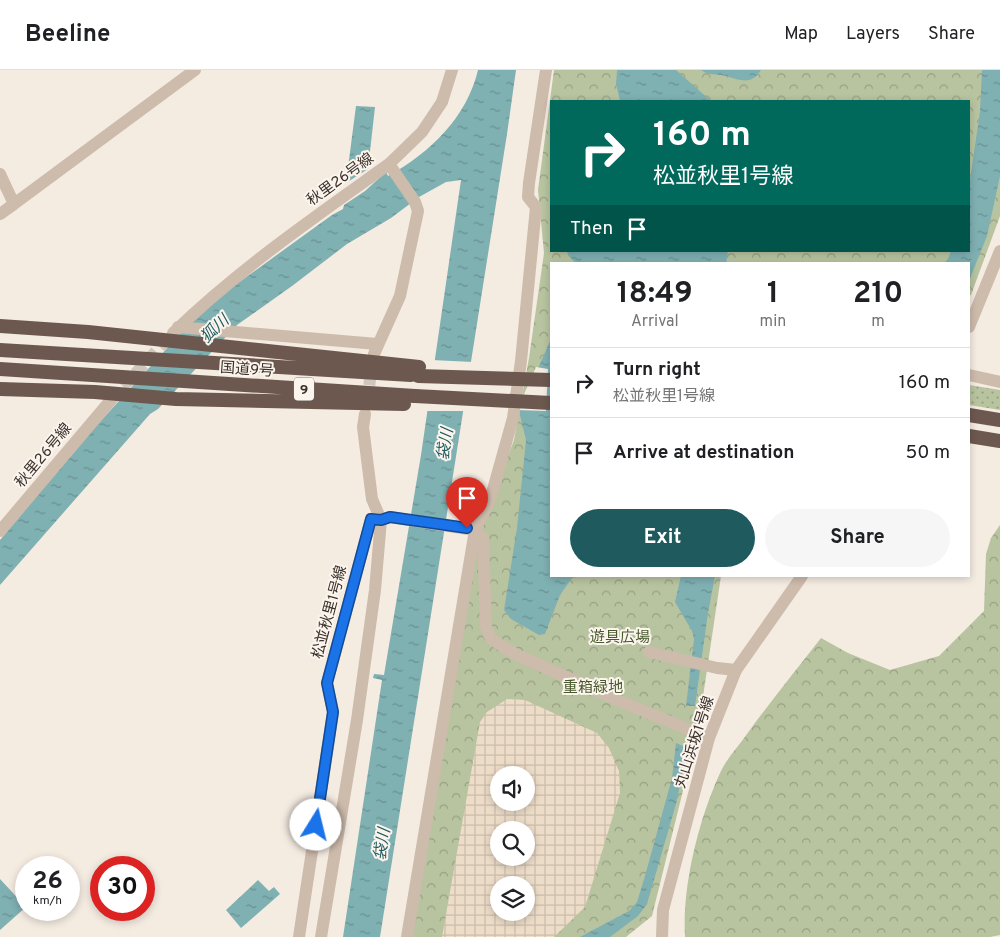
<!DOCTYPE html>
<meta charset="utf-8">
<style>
:root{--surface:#fff;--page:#f6f6f6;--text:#202124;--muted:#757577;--line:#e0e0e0;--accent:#1f5a5e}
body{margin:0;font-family:Overpass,"Noto Sans JP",sans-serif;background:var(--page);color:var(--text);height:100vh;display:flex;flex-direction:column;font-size:19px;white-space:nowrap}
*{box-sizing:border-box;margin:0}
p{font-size:16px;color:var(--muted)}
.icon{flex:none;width:28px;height:28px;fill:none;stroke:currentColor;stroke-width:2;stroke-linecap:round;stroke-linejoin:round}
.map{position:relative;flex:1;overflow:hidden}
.sheet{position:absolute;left:550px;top:192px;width:420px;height:315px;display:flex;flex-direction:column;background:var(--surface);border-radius:0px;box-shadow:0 2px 8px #0003}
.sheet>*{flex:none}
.banner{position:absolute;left:550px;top:30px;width:420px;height:152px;border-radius:0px;box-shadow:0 2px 8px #0003;background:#00695c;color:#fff;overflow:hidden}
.buttons{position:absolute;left:490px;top:696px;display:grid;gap:10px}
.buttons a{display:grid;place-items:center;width:45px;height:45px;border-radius:50%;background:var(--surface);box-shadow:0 2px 8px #0003;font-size:25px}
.speed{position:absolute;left:15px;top:786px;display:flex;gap:10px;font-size:25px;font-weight:700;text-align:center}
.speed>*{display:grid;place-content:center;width:65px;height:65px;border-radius:50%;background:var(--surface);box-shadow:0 2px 8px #0003;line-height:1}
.speed small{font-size:12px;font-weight:400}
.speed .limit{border:8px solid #d22;background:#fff;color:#111}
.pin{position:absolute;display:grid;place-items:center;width:42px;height:42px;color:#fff;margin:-51px -21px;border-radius:50% 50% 50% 0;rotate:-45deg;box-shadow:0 0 5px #0007}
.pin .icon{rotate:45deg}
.me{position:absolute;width:55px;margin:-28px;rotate:9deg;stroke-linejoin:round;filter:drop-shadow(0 0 4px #0008)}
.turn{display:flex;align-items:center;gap:18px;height:105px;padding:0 20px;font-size:22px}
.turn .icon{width:65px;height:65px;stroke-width:2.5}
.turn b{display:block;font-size:35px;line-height:42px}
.then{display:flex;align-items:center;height:48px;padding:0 20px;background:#0003;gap:10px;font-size:19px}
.eta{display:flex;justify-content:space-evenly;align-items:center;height:85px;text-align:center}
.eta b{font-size:30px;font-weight:700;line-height:35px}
.cta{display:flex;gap:10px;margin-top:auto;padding:10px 20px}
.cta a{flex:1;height:58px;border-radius:30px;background:var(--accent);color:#fff;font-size:20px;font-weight:700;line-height:58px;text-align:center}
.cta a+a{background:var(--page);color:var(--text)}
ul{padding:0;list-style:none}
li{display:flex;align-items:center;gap:15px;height:70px;padding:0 20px;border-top:1px solid var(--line)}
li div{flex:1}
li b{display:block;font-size:19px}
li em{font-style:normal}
header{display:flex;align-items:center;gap:30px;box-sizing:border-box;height:70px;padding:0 25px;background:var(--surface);border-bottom:1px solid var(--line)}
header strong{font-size:24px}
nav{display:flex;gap:28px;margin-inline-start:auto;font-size:18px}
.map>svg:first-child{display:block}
.grass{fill:url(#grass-dots)}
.forest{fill:url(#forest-crowns);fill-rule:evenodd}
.plaza{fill:url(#plaza-grid);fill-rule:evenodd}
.water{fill:url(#water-ripples)}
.pier{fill:#f4ebe1}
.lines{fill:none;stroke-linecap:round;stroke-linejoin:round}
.minor-tunnel{stroke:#cfc6bd;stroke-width:12;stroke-dasharray:12 6;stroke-linecap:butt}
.minor{stroke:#cdbbac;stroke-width:12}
.tertiary{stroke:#cdbbac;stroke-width:12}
.trunk{stroke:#6c584f;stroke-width:14}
.trunk-bridge{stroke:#6c584f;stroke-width:14}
.route-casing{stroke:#114b97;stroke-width:12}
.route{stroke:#1a73e8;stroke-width:9}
.labels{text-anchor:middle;stroke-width:4;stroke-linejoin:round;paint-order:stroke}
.shield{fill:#fbf5ee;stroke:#756b66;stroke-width:1}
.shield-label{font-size:14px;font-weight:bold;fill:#3b302b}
.street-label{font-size:15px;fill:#3b302b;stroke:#fbf5ee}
.park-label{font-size:15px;fill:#4a5a2e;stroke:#fbf5ee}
.water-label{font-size:16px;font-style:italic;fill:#1f5a5e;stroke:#fbf5ee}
</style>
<header>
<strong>Beeline</strong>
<nav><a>Map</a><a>Layers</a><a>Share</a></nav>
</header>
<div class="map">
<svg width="1000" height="867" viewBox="0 0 1000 867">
<defs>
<pattern id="grass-dots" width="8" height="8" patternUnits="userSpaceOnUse" patternTransform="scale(1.25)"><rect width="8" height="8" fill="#b8c4a0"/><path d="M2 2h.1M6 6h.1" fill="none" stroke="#97a083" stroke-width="1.8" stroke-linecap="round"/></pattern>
<pattern id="forest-crowns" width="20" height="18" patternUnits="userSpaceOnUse" patternTransform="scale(1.25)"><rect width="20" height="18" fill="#b8c4a0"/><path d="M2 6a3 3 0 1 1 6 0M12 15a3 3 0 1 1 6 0" fill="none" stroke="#97a083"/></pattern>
<pattern id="plaza-grid" width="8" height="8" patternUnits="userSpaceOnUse" patternTransform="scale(1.25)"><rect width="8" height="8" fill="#ecdcc8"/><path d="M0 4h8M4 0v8" fill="none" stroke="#cbbdac"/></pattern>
<pattern id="water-ripples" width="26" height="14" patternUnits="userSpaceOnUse" patternTransform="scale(1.25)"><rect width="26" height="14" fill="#7fb0b2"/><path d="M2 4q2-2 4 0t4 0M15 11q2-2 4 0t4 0" fill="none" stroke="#699091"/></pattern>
</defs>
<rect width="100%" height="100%" fill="#f4ebe1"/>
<path class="grass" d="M969,315L1000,320V340L969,335Z"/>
<path class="forest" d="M554,0H1000V146L971,225L969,226V194H551V506H721L698,660L652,846L626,867H412L475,472L514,370L529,288L544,183L538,120ZM551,31H969V181H551ZM499,705H526V732H499ZM499,760H526V788H499ZM499,815H526V842H499Z
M1000,455V865L990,867H685C682,815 699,748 721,701C727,688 739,676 747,664C771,631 796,600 821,568L848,583L890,600L939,586L984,541L986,484L991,468Z"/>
<path class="plaza" d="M507,629L525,630L597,663L609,678L619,701L620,723L585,837L554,867H442L480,652L487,642ZM499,705H526V732H499ZM499,760H526V788H499ZM499,815H526V842H499Z"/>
<path class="water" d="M478,0H516L507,64L380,867H343L382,610L373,608L374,604L384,605L421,385L461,110L446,112L419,127L391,148L347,174L292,216L237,255L158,339L150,344L0,515V470L87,366L191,252L220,226L332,145L343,139L344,135L365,121L386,102L388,106C430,83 467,47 478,0Z
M617,0H676L711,31H620L616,14Z
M701,0H761C750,18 737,8 721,5C713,4 708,5 701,0Z
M982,0H1000V106L987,166L969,211V194H943L948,189L951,181H969V117L980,41Z
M356,36L375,37L368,99L346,113Z
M567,181H728L726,194H576L568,185Z
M551,269V506H584L572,508L560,525L545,564L539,565L511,549L504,540L517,458L526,370L519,341Z
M681,506H715L708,543L695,636H686L694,569L692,561L675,532Z
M676,673L688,678L676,734L647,834L638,846L610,867H580L629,841L637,832L645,806L672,708Z
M0,809L26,837L0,860Z
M258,810L269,821L274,817L280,824L241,858L226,840Z"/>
<path class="pier" d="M432,290L473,292L466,341H425Z
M536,297L548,299L546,341L517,340Z"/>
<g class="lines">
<path class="minor-tunnel" d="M111,330L172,264
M367,333L372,294"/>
<path class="minor" d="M389,94L422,62L442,32L452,0
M0,104L14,134L0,144
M14,134L195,0
M178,257L377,274
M173,263C239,199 315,147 389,94L415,132L418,141L400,226L374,284
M969,305L1000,312
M0,461L111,330
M649,582L717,598L736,600
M299,867L333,642L327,613L371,449L381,450L390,447L475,460L483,468L486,557L491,569L515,584L615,629L709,668
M321,867L357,650L375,520L381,450L372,429L363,357L365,344
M407,867L475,460L486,438L492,423L513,348L521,291L536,137L528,127L529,113L546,0"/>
<path class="tertiary" d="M969,257L1000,181
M662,867L663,840L709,668L736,600L802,506"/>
<path class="trunk" d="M0,256L88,262L419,297
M0,280L411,305
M0,299L415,326
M0,319L95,322L176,329L404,334
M969,345L1000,350
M969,366L1000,371"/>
<path class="trunk-bridge" d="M418,306L551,310
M415,326L551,333"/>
</g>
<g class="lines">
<g class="route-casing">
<path id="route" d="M316,755L333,642L327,613L371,449L381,450L390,447L467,458"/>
</g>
<use href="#route" class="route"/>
</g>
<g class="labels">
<rect class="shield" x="294" y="307.5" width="20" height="23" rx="4"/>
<g class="shield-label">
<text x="304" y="324">9</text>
</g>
<g class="street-label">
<text transform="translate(340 109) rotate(-36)" y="5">秋里26号線</text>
<text transform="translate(247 299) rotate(4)" y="5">国道9号</text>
<text transform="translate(43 385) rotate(-50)" y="5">秋里26号線</text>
<text transform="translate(329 542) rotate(-75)" y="5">松並秋里1号線</text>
<text transform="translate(694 672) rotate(-72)" y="5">丸山浜坂1号線</text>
</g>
<g class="park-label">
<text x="620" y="572">遊具広場</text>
<text x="593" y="622">重箱緑地</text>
</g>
<g class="water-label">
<text transform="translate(214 258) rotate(-43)" y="6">狐川</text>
<text transform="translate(444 374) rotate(-81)" y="6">袋川</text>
<text transform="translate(381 774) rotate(-81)" y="6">袋川</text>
</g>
</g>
</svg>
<div class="buttons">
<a><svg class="icon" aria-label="sound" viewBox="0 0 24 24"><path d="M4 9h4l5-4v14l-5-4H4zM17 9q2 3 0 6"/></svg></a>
<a><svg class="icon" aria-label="search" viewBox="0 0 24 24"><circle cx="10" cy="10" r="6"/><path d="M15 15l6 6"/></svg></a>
<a><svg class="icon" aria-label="layers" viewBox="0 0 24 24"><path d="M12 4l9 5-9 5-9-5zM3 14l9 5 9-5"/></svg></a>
</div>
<div class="speed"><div>26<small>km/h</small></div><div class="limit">30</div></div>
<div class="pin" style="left:467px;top:458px;background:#d93025"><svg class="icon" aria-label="arrive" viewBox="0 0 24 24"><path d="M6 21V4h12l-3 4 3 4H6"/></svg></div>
<svg class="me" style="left:316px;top:755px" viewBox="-20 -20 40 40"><circle r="19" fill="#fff"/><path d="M0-13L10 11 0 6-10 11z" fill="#1a73e8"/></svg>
<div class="banner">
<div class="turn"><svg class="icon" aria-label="right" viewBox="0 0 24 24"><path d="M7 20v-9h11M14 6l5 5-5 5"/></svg><div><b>160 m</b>松並秋里1号線</div></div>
<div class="then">Then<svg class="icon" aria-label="arrive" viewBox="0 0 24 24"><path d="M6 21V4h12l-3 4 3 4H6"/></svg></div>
</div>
<section class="sheet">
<div class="eta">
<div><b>18:49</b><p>Arrival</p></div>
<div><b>1</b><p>min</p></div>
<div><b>210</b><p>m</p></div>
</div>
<ul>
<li><svg class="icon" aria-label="right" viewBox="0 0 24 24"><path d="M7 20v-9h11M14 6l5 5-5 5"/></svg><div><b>Turn right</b><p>松並秋里1号線</p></div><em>160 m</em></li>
<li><svg class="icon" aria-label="arrive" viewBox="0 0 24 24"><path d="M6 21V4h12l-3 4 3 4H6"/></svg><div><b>Arrive at destination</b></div><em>50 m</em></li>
</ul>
<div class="cta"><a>Exit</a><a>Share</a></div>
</section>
</div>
